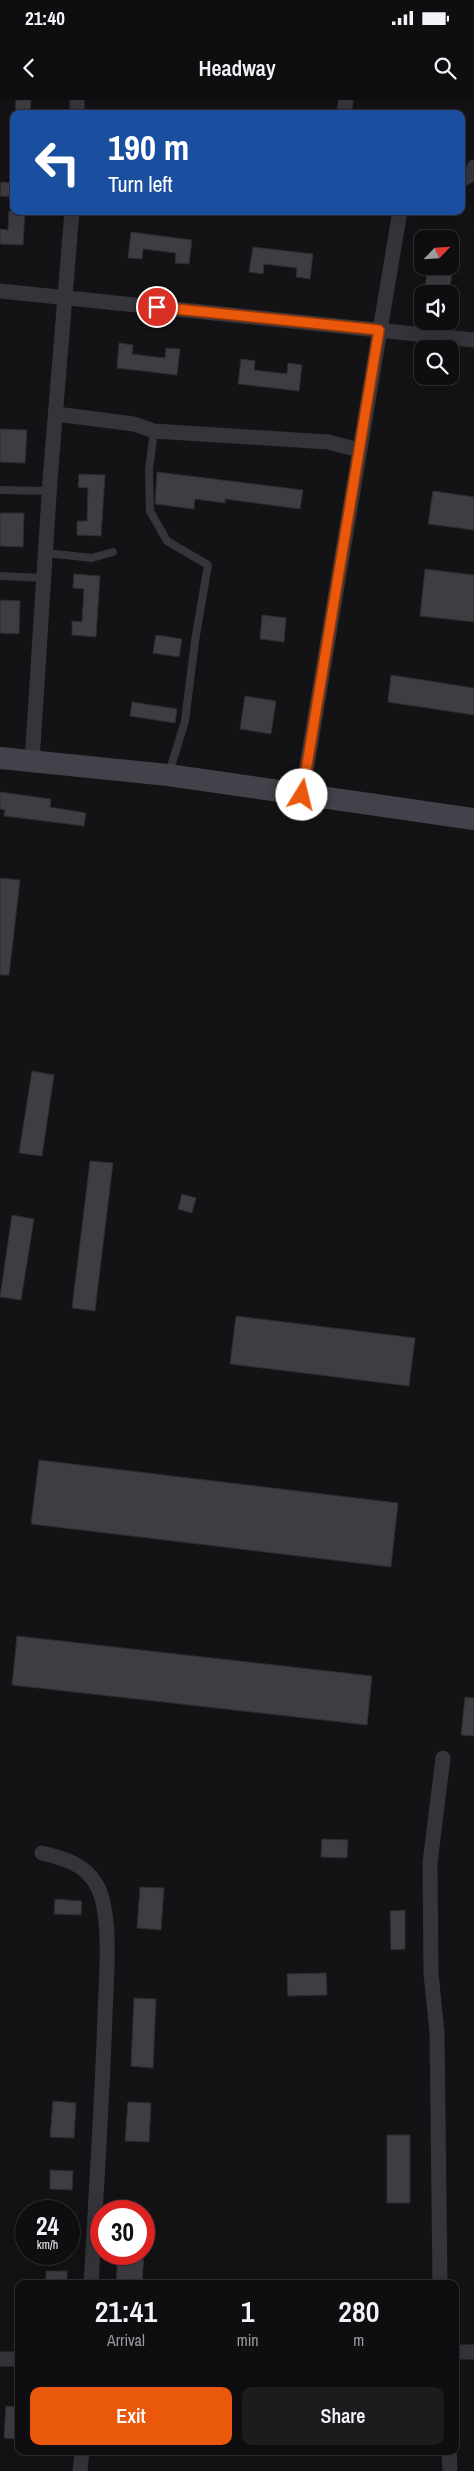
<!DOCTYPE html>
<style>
:root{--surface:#0e0e10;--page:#1c1c1e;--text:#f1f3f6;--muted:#9b9c9f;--line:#2e2e30;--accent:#ea580c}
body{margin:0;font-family:"Archivo Narrow",sans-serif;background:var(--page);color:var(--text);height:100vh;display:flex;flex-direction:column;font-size:19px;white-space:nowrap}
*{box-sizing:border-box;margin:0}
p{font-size:16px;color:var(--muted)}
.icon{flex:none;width:28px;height:28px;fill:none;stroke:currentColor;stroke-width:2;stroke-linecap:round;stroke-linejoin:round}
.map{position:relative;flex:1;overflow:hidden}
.side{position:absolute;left:15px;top:2180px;width:444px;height:175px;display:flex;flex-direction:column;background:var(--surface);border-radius:10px;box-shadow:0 5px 20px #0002,0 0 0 1px var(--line)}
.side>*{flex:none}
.guide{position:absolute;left:10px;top:10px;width:455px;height:105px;border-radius:10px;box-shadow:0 5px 20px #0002,0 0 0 1px var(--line);background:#1a4fa0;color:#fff;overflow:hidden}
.needle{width:32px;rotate:65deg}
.buttons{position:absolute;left:414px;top:130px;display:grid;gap:10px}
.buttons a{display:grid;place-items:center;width:45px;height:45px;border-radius:10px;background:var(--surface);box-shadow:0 5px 20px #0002,0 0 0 1px var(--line);font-size:25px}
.speed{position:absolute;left:15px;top:2100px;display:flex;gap:10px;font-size:25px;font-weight:700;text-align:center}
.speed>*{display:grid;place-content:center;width:65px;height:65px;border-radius:50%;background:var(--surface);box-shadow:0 5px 20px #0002,0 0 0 1px var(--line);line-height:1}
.speed small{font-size:12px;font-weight:400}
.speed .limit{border:8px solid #d22;background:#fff;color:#111}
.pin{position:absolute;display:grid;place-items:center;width:42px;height:42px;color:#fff;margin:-21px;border:2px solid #fff;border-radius:50%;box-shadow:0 1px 5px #0007}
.me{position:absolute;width:55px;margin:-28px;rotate:9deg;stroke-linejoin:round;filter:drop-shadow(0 0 4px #0008)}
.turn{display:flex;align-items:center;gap:18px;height:105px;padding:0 15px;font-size:22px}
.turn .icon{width:65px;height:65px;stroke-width:2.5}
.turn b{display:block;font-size:35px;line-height:42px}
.eta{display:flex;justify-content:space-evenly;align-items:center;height:85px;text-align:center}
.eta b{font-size:30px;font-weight:600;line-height:35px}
.cta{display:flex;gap:10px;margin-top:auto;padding:10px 15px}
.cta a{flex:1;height:58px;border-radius:10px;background:var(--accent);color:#fff;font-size:20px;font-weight:600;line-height:58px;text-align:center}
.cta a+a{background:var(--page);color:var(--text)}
.status{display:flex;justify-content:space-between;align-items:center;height:35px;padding:0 25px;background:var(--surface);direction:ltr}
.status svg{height:14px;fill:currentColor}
header{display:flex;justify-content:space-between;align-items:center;height:65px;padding:0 15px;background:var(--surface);font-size:22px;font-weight:600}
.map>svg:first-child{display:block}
.building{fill:#3d3d42;stroke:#2d2d31}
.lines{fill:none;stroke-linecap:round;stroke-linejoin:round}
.lane{stroke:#34343a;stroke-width:8}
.street{stroke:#34343a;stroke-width:15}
.secondary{stroke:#42434a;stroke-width:22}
.route-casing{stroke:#983908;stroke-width:12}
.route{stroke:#ea580c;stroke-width:9}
</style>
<div class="status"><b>21:40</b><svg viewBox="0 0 49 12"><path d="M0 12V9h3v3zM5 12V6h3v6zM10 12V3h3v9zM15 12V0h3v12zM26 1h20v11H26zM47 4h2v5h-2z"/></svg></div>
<header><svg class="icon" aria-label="back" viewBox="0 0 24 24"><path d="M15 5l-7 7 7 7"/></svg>Headway<svg class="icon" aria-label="search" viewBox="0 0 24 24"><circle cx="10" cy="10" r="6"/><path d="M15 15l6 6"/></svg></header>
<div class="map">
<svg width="474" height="2371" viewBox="0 0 474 2371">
<rect width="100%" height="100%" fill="#131315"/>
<path class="building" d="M16,0H31L30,14H15Z
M1,82L14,83V97L0,96Z
M9,111H25L23,145L0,144V129L8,130Z
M131,132L192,140L189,164L175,163L176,153L143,149L142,159L128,158Z
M253,147L313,154L310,179L296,177L297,168L264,164L263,174L249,172Z
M428,166H453L449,194H424Z
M119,243L133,245L132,254L165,258L166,248L180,249L177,275L117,268Z
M241,259L255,261L254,270L287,274L288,263L302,265L299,291L238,284Z
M0,329L27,330L25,363L0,362Z
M157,372L303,390L300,409L225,399V403L195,399L194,409L155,404Z
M79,374L105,375L101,436L77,435V421H87L88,388L78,387Z
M433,391L474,397V430L428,424Z
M0,413H24L23,447L0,446Z
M425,469L474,475V522L420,516Z
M74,474L100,476L96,537L72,535V521L82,522L84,489L73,488Z
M0,500L20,501L19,534L0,533Z
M262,515L286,518L284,542L260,539Z
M156,535L182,539L179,557L153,553Z
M391,575L474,588V615L388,602Z
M245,596L276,601L271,634L240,629Z
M132,602L177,609L175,623L130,616Z
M0,692L51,699L50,707L86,713L84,726L4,716L5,710L0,709Z
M0,778L20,780L9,875H0Z
M32,971L54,975L42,1056L19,1053Z
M90,1061L113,1063L95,1211L72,1208Z
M182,1094L196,1098L192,1113L178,1109Z
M12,1115L34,1119L21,1200L0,1197Z
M236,1216L415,1238L409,1286L230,1264Z
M39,1360L398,1403L391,1467L31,1424Z
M17,1536L372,1576L367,1625L12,1585Z
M465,1597L474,1598V1636L461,1635Z
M322,1739L348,1740L347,1758L321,1757Z
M140,1787L164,1788L161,1830L137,1828Z
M55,1799L82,1801L81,1815L54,1814Z
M405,1810V1849L391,1850L390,1811Z
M326,1873L327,1895L288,1896L287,1874Z
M134,1898L156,1899L153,1968L131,1966Z
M53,2001L76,2003L74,2038L50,2037Z
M128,2002L151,2003L149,2042L125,2041Z
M387,2035H410V2103H387Z
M50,2070L73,2071L72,2090L50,2089Z
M118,2154H144L142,2184H116Z
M46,2171H67V2184H46Z
M6,2306L19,2307V2339L4,2338Z"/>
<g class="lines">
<path class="lane" d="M154,331L149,369L150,411L167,441L208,465L195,541L185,621L169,673
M0,390L49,391
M46,453L92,458L113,452
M0,476L44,478"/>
<path class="street" d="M77,14V0
M344,14L346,0
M461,80L472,74L474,67
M0,191L474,240
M56,314L134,324L154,331L328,342L359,350
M32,662L50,380L72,111
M302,695L400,111
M42,1753C63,1758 85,1764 96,1784C113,1812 106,1881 105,1915C102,2005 96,2094 91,2184
M440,2184L437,1932L431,1874L430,1763L443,1658
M455,2252H474
M0,2259H19
M449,2351L450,2371
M80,2371L82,2351"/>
<path class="secondary" d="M0,658L168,675L474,719"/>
</g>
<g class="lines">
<g class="route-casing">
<path id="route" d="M157,207L379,230L302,695"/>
</g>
<use href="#route" class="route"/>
</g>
</svg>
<div class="buttons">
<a><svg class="needle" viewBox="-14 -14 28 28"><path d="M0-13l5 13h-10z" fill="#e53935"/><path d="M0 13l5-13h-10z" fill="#9b9c9f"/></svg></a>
<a><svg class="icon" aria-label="sound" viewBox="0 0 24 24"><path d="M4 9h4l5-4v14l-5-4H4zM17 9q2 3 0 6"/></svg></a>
<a><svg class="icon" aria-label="search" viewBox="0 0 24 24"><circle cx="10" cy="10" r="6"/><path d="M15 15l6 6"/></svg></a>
</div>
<div class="speed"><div>24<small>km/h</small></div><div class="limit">30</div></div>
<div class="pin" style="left:157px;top:207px;background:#d93025"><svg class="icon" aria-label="arrive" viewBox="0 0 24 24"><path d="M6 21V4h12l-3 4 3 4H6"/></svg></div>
<svg class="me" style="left:302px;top:695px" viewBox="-20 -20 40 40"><circle r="19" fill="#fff"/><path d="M0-13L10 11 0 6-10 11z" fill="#ea580c"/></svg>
<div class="guide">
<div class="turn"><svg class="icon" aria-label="left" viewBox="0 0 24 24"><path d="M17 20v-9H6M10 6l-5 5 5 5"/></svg><div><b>190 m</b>Turn left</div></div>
</div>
<section class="side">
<div class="eta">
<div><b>21:41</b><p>Arrival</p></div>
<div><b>1</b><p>min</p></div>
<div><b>280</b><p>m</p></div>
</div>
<div class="cta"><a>Exit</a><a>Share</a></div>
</section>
</div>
